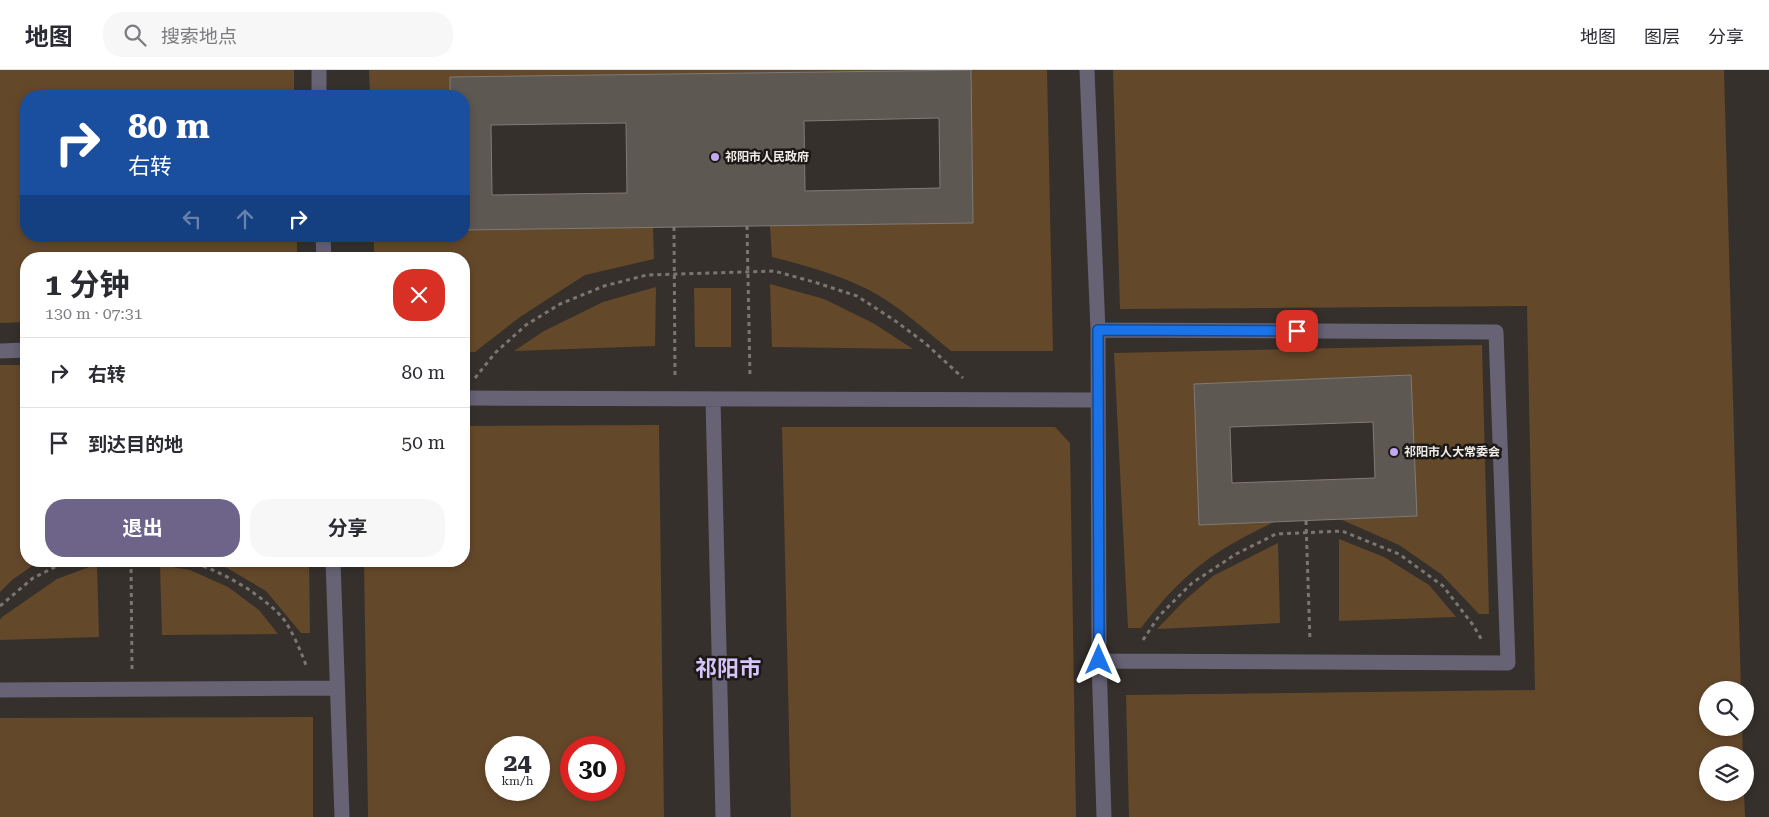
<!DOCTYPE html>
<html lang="zh">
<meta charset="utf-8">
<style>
:root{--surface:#fff;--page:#f7f7f7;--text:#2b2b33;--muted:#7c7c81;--line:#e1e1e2;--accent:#6e6389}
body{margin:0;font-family:"Roboto Serif","Noto Sans SC",serif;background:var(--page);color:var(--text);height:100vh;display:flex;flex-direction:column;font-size:19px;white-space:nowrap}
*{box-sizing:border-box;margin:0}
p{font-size:16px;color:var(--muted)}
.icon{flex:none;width:28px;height:28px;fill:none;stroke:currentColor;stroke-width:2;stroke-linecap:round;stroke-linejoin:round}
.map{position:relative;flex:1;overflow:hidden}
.sheet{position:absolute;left:20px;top:182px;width:450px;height:315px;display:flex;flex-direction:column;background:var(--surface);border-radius:20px;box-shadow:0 2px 8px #0003}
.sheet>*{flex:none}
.top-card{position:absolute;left:20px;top:20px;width:450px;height:152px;border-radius:20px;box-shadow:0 2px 8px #0003;background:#1a4fa0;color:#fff;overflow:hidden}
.fabs{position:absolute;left:1699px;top:611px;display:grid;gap:10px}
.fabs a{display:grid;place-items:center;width:55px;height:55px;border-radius:50%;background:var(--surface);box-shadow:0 2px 8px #0003;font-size:25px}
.speed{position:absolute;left:485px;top:666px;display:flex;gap:10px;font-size:25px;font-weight:700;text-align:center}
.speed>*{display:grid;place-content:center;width:65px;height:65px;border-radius:50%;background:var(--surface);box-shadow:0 2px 8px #0003;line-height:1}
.speed small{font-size:12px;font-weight:400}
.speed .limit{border:8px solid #d22;background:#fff;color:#111}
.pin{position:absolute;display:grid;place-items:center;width:42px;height:42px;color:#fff;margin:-21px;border-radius:10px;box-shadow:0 2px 8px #0006}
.me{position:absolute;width:55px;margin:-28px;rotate:0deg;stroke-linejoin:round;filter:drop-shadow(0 0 4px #0008)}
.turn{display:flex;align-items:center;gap:18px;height:105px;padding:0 25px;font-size:22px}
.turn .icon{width:65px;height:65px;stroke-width:2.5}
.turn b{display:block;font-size:35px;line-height:42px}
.lanes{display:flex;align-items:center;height:48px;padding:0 25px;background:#0003;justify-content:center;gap:25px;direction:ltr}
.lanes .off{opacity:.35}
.round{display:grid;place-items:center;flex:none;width:52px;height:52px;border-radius:20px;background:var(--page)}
.head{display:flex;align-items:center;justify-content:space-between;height:85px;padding:0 25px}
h1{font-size:30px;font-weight:700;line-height:38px}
.cta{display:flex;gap:10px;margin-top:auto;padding:10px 25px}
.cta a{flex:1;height:58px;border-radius:20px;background:var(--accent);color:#fff;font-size:20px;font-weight:700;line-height:58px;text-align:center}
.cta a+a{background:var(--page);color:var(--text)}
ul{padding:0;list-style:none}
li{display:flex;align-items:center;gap:15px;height:70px;padding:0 25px;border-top:1px solid var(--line)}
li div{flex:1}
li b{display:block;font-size:19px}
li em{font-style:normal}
header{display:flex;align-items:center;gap:30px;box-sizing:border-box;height:70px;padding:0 25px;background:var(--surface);border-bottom:1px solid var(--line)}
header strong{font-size:24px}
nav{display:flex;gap:28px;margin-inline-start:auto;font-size:18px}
.search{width:350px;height:45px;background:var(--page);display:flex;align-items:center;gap:12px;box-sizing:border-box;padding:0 18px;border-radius:20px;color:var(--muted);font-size:19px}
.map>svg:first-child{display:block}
.green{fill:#64482a;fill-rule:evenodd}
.building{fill:#5e5852;stroke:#817b75;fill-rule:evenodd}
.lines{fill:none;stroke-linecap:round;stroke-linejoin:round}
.path{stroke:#7a7671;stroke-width:3;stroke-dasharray:4 4;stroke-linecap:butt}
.street{stroke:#676274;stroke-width:15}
.route-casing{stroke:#114b97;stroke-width:12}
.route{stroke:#1a73e8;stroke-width:9}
.poi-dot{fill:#c1a8f3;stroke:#1b1816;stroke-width:2}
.labels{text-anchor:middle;stroke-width:5;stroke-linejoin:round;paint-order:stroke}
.poi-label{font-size:12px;font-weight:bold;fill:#f0ece9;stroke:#1b1816;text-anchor:start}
.town-label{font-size:22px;font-weight:bold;fill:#d6c4fd;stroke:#1b1816}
</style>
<header>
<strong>地图</strong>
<div class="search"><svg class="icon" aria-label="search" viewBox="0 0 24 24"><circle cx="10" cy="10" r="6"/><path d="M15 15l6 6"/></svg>搜索地点</div>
<nav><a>地图</a><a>图层</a><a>分享</a></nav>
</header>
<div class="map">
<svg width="1769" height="747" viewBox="0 0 1769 747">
<rect width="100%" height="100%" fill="#35302b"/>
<path class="green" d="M0,0H294V26H26V166H297V189H26V252L0,253Z
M369,0H940L450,7V26H370Z
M971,0H1047L1053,281H951C924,259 898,235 867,219C837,204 804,195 772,187L770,156L973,153Z
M1113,0H1724L1741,620H1708V658H1742L1743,685H1708V722L1744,723L1745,747H1129L1126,625L1535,620L1527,236L1120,239Z
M653,157L654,189L585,205L520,247L475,282H464V189H374V166H464V160Z
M770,214L824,229L873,253L913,279L772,277Z
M656,217L655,276L514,281L544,261L603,232Z
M694,218H731V277H695Z
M1482,275L1489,544H1479L1441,504L1399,475L1340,449L1416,446L1410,305L1194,314L1199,455L1274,452C1256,461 1237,470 1220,481C1189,501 1163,528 1141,558H1128L1114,283Z
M0,295H26V328H24V468L26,469V491H39L12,510L0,522Z
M659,355L664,747H368L364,491H464V356ZM496,678H539V720H496ZM571,678H614V720H571Z
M782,357H1055L1070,373L1076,747H791Z
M1339,469L1384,487L1429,515L1456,547L1339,551Z
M1278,473L1280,553L1157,559L1184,531L1213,506Z
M215,491H309L310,563H301L266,521Z
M97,494L99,567L0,570V550L2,547L57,509Z
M160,495L190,500L228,517L259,540L278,564L162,565Z
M313,647V747H0V648Z"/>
<path class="building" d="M971,0L973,153L464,160V26H450V7ZM939,48L940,118L805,121L804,51ZM626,53L627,123L492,125L491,55Z
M1411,305L1417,446L1199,455L1194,314ZM1373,352L1375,408L1232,413L1230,357Z
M24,328H26V469H24Z"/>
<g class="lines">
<path class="path" d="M747,156L750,308
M674,157L675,308
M475,308L495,283L526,255L560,234L604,216L647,205L774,201L814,212L857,226L894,250L925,273L963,308
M1306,451L1310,571
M131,491L132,599
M188,491C220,500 258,522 281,546C291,557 302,584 307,598
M0,536L33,508L67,491
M1143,570L1159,546L1192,513L1236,484L1276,464L1342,461L1399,484L1443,516L1473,555L1483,572"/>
<path class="street" d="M319,0V26
M1087,0L1098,260L1099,591L1104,747
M323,166L324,189
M1098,260L1496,262L1508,593L1099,591
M0,281L26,280
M464,328L1098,330
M713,329L723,747
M333,491L342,747
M0,620L337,618"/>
</g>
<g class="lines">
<g class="route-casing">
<path id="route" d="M1099,590L1098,260L1297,261"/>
</g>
<use href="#route" class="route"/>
</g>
<g class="poi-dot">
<circle cx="715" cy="87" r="5"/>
<circle cx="1394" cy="382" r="5"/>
</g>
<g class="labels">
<g class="poi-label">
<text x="725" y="91">祁阳市人民政府</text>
<text x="1404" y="386">祁阳市人大常委会</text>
</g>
<g class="town-label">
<text x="728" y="606">祁阳市</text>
</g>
</g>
</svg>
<div class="fabs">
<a><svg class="icon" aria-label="search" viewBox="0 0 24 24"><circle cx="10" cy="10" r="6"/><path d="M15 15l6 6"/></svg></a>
<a><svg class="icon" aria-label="layers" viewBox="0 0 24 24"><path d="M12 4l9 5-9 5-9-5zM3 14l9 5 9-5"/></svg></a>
</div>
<div class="speed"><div>24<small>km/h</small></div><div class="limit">30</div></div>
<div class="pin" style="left:1297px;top:261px;background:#d93025"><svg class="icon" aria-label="arrive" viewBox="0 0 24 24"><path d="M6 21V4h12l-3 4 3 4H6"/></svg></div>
<svg class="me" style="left:1099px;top:590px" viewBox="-20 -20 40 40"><path d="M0-17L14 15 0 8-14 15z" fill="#1a73e8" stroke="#fff" stroke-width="4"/></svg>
<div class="top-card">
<div class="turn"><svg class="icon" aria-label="right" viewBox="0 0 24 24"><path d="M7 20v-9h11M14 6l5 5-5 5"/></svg><div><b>80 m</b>右转</div></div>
<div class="lanes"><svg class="icon off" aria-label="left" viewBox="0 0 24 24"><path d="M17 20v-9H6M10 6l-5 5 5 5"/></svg><svg class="icon off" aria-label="ahead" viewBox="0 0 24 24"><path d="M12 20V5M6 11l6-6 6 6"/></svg><svg class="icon" aria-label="right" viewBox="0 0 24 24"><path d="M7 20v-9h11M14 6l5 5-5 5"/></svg></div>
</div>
<section class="sheet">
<div class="head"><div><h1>1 分钟</h1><p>130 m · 07:31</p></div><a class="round" style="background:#d93025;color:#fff"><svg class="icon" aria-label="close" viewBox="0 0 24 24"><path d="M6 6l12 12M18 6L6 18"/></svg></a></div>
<ul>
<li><svg class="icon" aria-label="right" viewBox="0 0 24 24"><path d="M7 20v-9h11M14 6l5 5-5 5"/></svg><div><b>右转</b></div><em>80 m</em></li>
<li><svg class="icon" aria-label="arrive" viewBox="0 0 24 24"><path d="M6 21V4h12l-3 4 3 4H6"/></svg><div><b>到达目的地</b></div><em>50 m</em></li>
</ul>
<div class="cta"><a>退出</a><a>分享</a></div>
</section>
</div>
